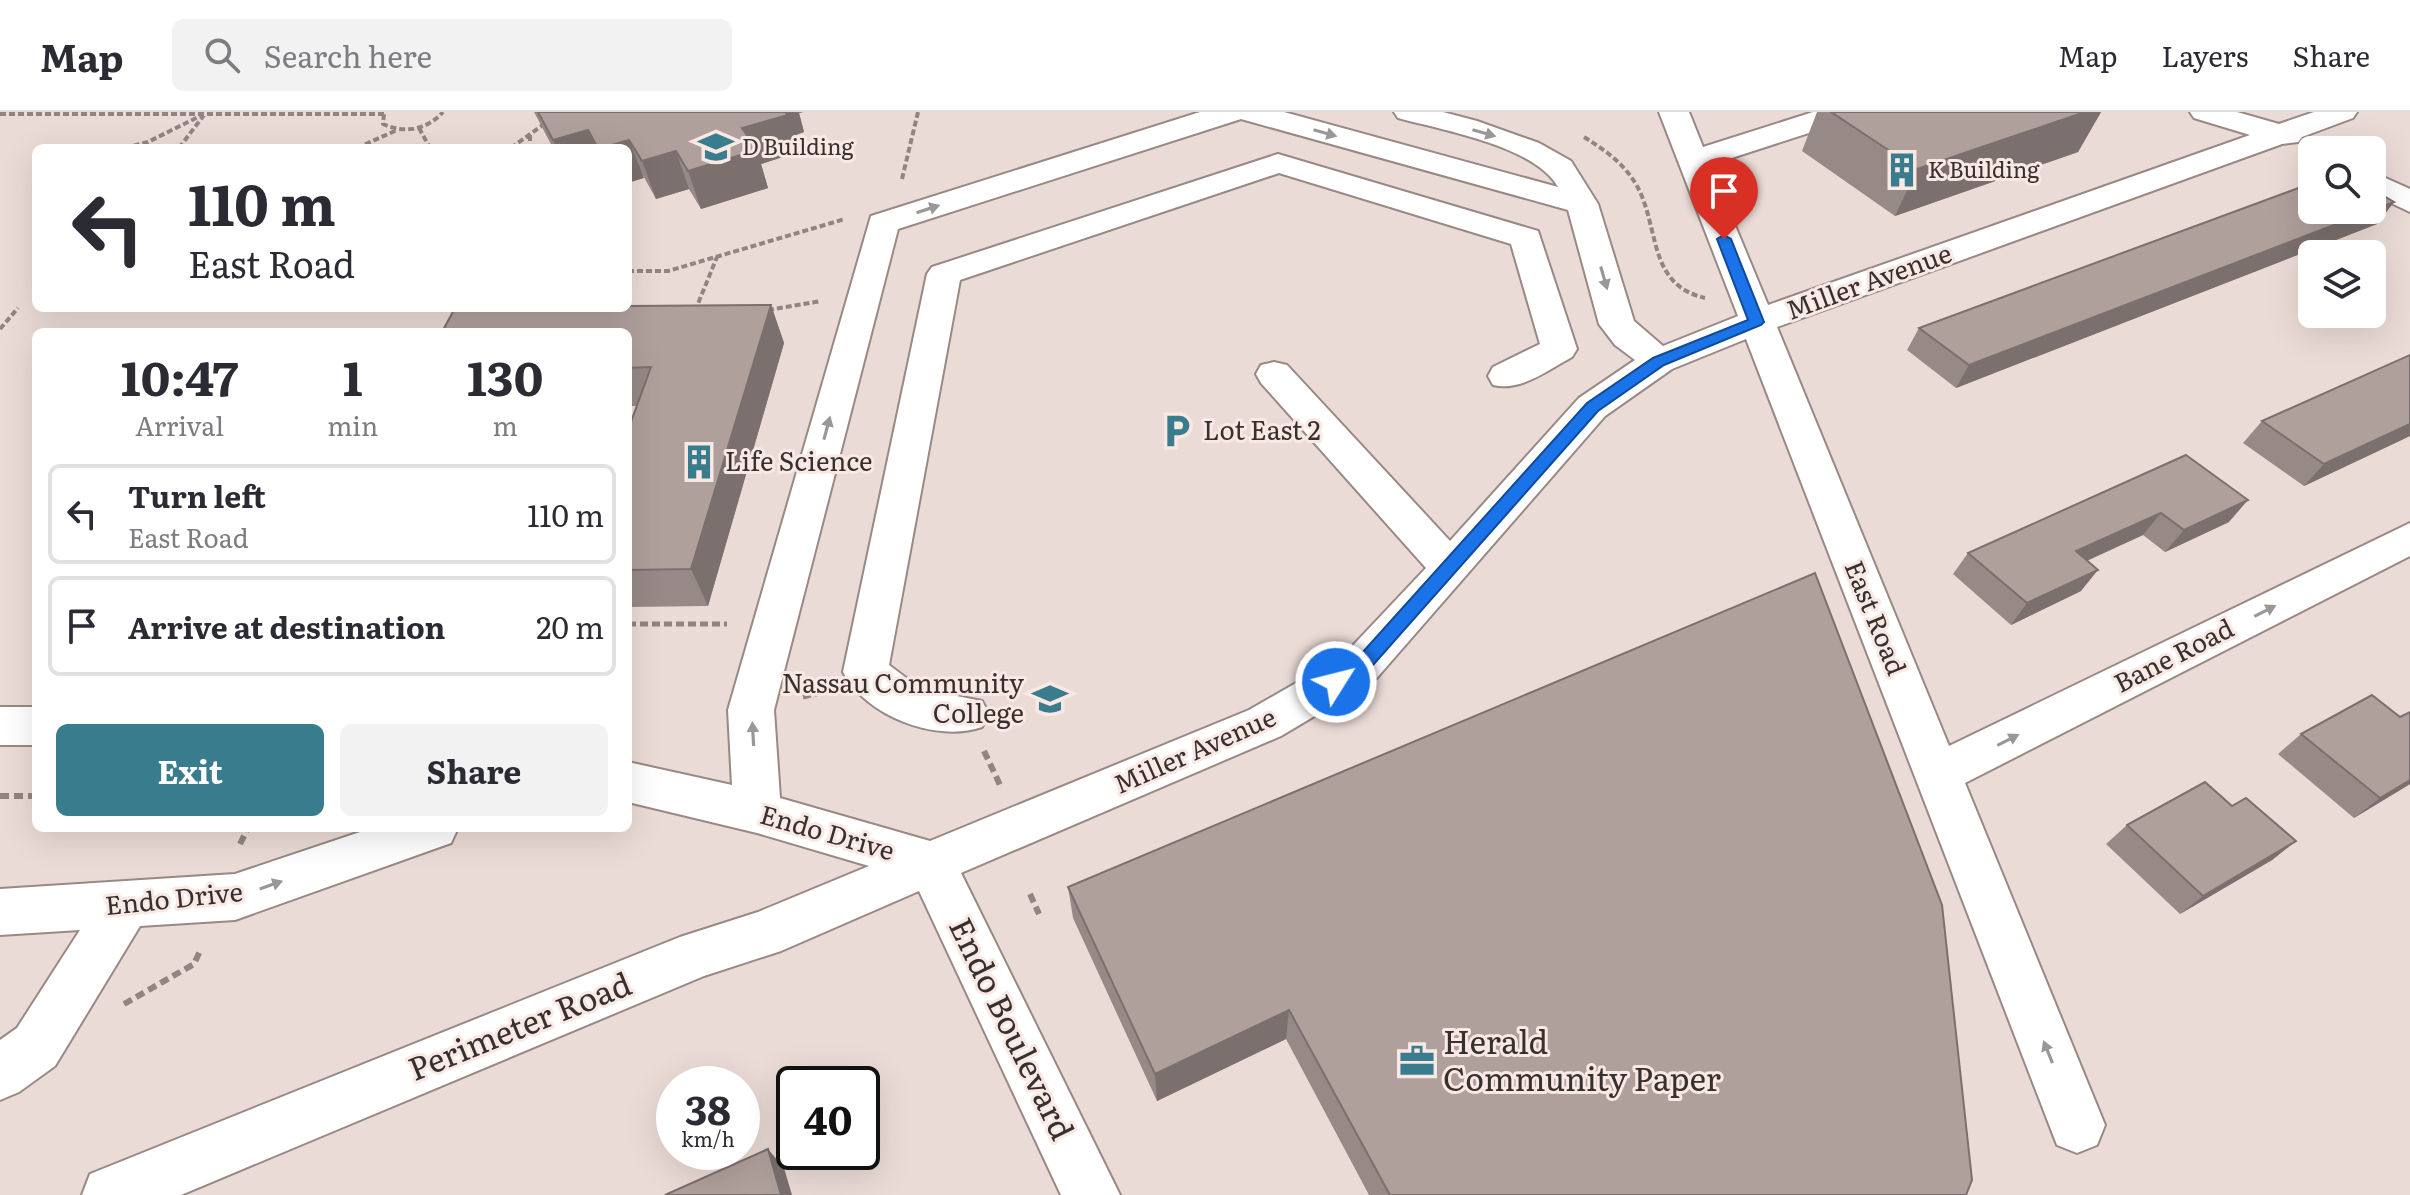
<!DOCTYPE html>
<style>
:root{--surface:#fff;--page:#f2f2f3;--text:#2b2b33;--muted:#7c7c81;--line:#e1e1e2;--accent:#397c8d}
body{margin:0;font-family:Literata,serif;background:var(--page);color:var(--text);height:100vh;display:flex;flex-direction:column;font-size:30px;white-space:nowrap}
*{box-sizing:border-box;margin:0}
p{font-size:26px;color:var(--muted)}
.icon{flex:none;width:44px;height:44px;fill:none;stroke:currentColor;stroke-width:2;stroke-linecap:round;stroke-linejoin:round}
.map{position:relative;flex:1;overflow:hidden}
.side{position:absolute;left:32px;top:216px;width:600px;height:504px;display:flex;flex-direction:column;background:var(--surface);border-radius:12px;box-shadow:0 8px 32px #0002}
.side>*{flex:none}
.hud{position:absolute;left:32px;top:32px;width:600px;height:168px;border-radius:12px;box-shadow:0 8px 32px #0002;background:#fff;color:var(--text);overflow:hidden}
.tools{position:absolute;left:2298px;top:24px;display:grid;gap:16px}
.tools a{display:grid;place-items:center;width:88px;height:88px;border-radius:12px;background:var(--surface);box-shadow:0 8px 32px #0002;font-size:40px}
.speed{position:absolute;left:656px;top:954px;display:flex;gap:16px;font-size:40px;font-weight:700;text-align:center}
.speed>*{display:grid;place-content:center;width:104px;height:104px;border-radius:50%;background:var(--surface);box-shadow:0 8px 32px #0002;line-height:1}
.speed small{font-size:20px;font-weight:400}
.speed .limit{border:4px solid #111;border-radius:12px;background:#fff;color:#111}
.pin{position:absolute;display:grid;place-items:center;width:68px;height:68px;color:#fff;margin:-82px -34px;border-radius:50% 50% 50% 0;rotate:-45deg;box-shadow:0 0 8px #0007}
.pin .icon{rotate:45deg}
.me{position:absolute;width:88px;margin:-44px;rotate:54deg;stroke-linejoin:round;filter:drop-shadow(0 0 6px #0008)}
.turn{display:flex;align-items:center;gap:28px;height:168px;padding:0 24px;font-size:36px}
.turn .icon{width:104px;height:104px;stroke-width:2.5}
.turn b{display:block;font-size:56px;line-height:68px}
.eta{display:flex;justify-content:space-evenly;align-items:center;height:136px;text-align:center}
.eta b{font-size:48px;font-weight:700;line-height:56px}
.cta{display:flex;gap:16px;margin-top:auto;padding:16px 24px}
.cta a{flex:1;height:92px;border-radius:12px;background:var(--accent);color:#fff;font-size:32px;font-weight:700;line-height:92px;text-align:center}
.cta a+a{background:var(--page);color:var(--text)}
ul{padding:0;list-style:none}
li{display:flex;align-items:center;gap:24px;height:100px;margin:0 16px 12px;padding:0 8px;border:4px solid var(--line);border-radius:12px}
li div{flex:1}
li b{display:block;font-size:30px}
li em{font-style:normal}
header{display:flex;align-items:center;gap:48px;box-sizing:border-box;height:112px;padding:0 40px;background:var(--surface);border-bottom:2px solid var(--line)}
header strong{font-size:38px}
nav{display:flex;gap:44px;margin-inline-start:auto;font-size:28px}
.search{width:560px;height:72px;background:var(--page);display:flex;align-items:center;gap:20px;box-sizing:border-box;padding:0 28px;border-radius:12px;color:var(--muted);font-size:30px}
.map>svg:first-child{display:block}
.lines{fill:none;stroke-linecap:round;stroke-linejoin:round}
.minor-casing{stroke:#988984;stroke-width:4}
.path-far2{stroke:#908581;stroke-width:4;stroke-dasharray:6 3;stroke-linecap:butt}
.path-far1{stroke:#908581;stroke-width:5;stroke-dasharray:8 4;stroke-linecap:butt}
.path{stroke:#908581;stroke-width:6;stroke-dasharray:9 5;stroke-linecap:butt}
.minor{fill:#fff;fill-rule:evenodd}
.wall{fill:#978a86}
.shaded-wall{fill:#7b706d}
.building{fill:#b0a09c;stroke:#7b706d;stroke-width:2}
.oneway{fill:#9a9896}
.route{fill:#1a73e8;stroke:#114b97;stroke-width:2}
.labels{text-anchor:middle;stroke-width:6;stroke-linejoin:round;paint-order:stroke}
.far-poi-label{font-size:22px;fill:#36302e;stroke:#f9e8e3;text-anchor:start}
.street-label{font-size:26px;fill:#36302e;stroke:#f9e8e3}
.poi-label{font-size:26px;fill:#36302e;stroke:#f9e8e3;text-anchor:start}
.near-street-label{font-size:32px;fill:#36302e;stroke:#f9e8e3}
.near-poi-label{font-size:32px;fill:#36302e;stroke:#f9e8e3;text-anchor:start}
</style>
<header>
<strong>Map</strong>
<div class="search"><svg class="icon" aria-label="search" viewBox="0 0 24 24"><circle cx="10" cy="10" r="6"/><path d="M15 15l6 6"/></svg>Search here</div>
<nav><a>Map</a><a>Layers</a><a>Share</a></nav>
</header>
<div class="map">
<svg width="2410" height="1083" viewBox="0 0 2410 1083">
<rect width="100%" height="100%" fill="#ebdbd6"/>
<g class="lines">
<g class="minor-casing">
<path id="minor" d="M1200,0H1284L1558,75C1535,34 1442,18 1398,6L1394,0H1443L1477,9L1539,31L1571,49L1598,92L1634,209L1663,234L1738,204L1659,0H1689L1703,35L1813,0H1859L1855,6L1710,53L1768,193L2250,23L2194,6L2190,0H2237L2279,12L2314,0H2357L2353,6L2302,25L2298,30L2282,32L1777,215L1949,634L2410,411V444L1965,671L2105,1013L2097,1033L2077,1041L2057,1033L1746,227L1672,257L1605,304L1375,568L1281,624L961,761L1120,1083H1061L919,779L781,839L704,864L181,1083H82L90,1062L680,825L758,800L869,754L757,721L628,690V650L732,673L728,598L871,104ZM1241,7L1568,98L1599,212L1615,233L1635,248L1579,286L1450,429L1287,253L1274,250L1261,253L1256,262L1261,271L1426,456L1343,544L1249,598L930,729L780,686L774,598L898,117Z
M1278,42L1538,119L1577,237L1572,245C1548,258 1520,280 1493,273L1488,264L1493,255L1540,232L1511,132L1279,61L960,168L889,553L921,577L982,589L989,602L982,615C936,631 866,604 843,560L927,162L932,155Z
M2372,60L2410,77V100L2372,82Z
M0,595H36V633H0Z
M372,716H458L451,731L235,808L140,814L55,954L19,980L0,988V928L17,916L80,818L0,823V777L235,762Z"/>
</g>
<path class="path-far2" d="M0,2H384
M384,2L383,12C404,22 427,18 443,0
M419,16L430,36
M530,23V36
M1584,25C1608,40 1629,55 1641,82C1659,125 1651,173 1705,186
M125,36L148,30L200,4
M179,36L204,3
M357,36L397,18
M511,36L547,10
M902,67L918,0
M628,159H668L845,107
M768,198L821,189
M695,199L717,145
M0,217L18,196"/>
<path class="path-far1" d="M628,512H727
M803,585L828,579"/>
<path class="path" d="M984,639L1000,673
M0,684H36
M240,732L248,716
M1030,782L1039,802
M124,892L194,852L200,839"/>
<use href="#minor" class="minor"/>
</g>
<path class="wall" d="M534,0H803L799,1L804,20L793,24L798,40L761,52L768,76L701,97L689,77L656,87L628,36H553Z
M1817,0H2101L2078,40L1895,104L1802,39Z
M2394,90L2377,112L1956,276L1907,238L1919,216Z
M771,193L784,231L708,494L628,495V318L637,294H628V220Z
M2410,243V324L2304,374L2243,331L2262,309Z
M2186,343L2229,410L2165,440L2143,423L2087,449L2081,479L2011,513L1953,462L1968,441Z
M2410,600V672L2354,706L2278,642L2301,622L2400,605Z
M2232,694L2296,729L2272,748L2180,802L2106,732L2127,713Z
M1068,775L1966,1083H1369L1286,927L1157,989L1073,806Z"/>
<path class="shaded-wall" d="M778,0H803L799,1L804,20L793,24L798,40L761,52L768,76L701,97L688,59L742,16Z
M2085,0H2101L2078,40L1895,104L1917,57Z
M588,18L596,36H556L553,28Z
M629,28L644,66L628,71V36H602Z
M676,39L689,77L656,87L642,49Z
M2394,90L2377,112L1956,276L1969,253Z
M771,193L784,231L708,494L691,457Z
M2410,312V324L2304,374L2324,352Z
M2248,388L2229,410L2165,440L2184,418Z
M2161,401L2143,423L2059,461L2076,439Z
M2098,458L2081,479L2011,513L2027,491Z
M2410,668V672L2354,706L2380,686Z
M2296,729L2272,748L2180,802L2203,784Z
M1289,898L1286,927L1157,989L1155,962Z
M768,1037L784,1056L792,1083H781Z"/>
<path class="building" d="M538,0H785L788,3L742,16L757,38L688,59L676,39L642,49L629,28L602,36H598L588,18L553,28Z
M1831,0H2085L1917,57Z
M2312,71V98H2372V77L2394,90L1969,253L1919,216Z
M771,193L691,457L628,458V318L651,255L628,256V220H442L455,196H628V194Z
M2410,243V312L2324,352L2262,309Z
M2186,343L2248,388L2184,418L2161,401L2076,439L2098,458L2027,491L1968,441Z
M1815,461L1942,793L1972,1068L1966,1083H1390L1289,898L1155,962L1068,775Z
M2372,583L2400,605L2410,600V668L2380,686L2301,622Z
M2205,670L2232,694L2246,686L2296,729L2203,784L2127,713Z
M768,1037L781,1083H665Z"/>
<defs><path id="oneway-solid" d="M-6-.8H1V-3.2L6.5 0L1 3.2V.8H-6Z" transform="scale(2)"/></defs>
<g class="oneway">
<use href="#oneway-solid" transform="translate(1325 21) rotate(16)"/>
<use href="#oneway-solid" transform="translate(1484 21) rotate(16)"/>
<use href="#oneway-solid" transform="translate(928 97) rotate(-18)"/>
<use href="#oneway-solid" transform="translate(1604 166) rotate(74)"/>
<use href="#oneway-solid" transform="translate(827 316) rotate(-75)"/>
<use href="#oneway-solid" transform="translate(2265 499) rotate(-27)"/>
<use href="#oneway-solid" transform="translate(753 622) rotate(-93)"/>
<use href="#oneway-solid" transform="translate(2008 628) rotate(-27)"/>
<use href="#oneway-solid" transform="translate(271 773) rotate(-19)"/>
<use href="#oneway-solid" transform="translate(2048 940) rotate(-112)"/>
</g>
<path class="route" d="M1724,123L1731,127L1764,210L1761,213L1664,253L1598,299L1366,561L1342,575H1329V564L1353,551L1587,291L1653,246L1748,208L1717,127Z"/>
<defs>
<g id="university-bare" transform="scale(2.76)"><path d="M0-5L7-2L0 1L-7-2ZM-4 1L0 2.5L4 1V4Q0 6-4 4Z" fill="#397c8d" stroke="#f9e8e3" stroke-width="2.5" paint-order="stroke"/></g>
<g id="building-bare" transform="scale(2.76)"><path d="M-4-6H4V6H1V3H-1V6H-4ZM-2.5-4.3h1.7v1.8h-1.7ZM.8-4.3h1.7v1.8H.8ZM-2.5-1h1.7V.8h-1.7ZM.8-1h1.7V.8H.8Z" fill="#397c8d" stroke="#f9e8e3" stroke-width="2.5" paint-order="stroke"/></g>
<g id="parking-bare" transform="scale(2.76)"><path d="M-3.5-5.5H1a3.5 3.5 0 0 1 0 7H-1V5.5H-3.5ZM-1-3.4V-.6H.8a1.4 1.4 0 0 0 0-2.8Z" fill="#397c8d" stroke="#f9e8e3" stroke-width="2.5" paint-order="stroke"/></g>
<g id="office-bare" transform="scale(2.76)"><path d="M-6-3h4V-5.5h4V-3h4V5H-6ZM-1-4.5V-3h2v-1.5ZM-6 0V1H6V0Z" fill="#397c8d" stroke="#f9e8e3" stroke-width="2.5" paint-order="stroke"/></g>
</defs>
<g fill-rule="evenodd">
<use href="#university-bare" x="716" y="35"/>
<use href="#building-bare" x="1902" y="58"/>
<use href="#parking-bare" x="1177" y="319"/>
<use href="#building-bare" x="699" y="350"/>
<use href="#university-bare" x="1050" y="587"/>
<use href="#office-bare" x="1417" y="949"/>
</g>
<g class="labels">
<g class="far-poi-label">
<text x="742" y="43">D Building</text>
<text x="1928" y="66">K Building</text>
</g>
<g class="street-label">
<text transform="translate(1869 170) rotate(-20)" y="9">Miller Avenue</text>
<text transform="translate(1875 506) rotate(68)" y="9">East Road</text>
<text transform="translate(2174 544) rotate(-27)" y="9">Bane Road</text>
<text transform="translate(1195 639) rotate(-24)" y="9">Miller Avenue</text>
<text transform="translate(827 721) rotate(16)" y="9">Endo Drive</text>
<text transform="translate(174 787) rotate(-6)" y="9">Endo Drive</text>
</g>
<g class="poi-label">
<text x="1203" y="328">Lot East 2</text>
<text x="725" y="359">Life Science</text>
<text x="1024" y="581" text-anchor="end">Nassau Community<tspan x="1024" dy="30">College</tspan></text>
</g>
<g class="near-street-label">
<text transform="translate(520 915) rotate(-22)" y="11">Perimeter Road</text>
<text transform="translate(1011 917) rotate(64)" y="11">Endo Boulevard</text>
</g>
<g class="near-poi-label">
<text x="1443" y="942">Herald<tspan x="1443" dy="37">Community Paper</tspan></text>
</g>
</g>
</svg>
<div class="tools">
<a><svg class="icon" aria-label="search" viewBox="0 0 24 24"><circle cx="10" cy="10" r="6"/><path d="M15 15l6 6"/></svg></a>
<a><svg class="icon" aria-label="layers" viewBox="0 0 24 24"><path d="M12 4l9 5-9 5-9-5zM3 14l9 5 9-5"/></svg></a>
</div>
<div class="speed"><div>38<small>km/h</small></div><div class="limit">40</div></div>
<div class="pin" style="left:1724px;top:127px;background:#d93025"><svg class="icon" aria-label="arrive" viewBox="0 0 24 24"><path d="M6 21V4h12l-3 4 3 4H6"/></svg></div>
<svg class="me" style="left:1336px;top:570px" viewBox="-20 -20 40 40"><circle r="17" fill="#1a73e8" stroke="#fff" stroke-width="3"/><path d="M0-11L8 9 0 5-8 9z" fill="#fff"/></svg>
<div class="hud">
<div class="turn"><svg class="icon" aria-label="left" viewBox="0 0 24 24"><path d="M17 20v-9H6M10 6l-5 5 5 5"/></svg><div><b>110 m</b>East Road</div></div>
</div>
<section class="side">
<div class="eta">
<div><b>10:47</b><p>Arrival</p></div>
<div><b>1</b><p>min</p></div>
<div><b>130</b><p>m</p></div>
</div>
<ul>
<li><svg class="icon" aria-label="left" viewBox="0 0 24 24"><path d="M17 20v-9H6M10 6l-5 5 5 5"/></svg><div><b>Turn left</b><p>East Road</p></div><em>110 m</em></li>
<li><svg class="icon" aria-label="arrive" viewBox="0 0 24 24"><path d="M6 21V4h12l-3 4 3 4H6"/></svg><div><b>Arrive at destination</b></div><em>20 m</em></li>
</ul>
<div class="cta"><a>Exit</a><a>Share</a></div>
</section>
</div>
